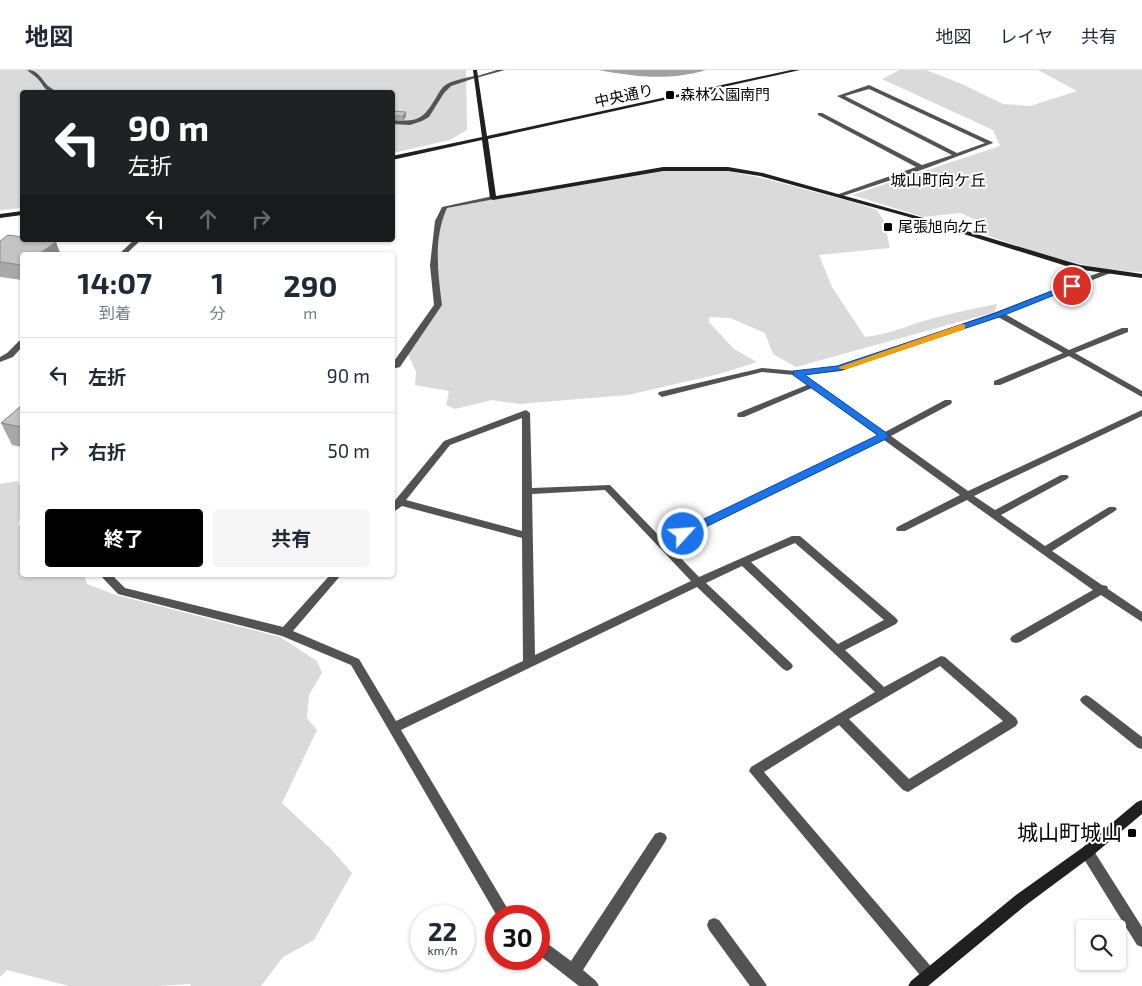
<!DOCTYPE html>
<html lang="ja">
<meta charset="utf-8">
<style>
:root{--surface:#fff;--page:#f6f6f7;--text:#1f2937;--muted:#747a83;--line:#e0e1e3;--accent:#000}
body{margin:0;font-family:"Exo 2","Noto Sans JP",sans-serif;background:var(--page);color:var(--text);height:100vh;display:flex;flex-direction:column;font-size:19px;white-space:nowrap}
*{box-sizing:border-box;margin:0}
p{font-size:16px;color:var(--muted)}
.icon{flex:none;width:28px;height:28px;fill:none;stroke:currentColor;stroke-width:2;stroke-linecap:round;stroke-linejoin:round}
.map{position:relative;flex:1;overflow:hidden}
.side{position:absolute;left:20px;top:182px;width:375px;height:325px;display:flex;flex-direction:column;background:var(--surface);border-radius:5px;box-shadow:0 1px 4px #0004}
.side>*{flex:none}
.top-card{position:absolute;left:20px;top:20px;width:375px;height:152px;border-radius:5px;box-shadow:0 1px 4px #0004;background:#202124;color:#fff;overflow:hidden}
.controls{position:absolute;left:1076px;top:850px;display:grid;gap:10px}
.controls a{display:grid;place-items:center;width:50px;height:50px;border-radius:5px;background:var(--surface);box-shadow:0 1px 4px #0004;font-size:25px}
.speed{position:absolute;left:410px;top:835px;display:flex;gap:10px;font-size:25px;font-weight:700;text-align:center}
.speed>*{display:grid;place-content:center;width:65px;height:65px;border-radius:50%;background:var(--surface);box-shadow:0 1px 4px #0004;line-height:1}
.speed small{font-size:12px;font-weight:400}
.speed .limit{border:8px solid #d22;background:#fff;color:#111}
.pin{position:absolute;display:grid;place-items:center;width:42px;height:42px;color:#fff;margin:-21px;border:2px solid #fff;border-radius:50%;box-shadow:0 1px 5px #0007}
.me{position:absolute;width:55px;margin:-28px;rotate:64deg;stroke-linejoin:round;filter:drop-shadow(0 0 4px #0008)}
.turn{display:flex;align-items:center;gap:18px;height:105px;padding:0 25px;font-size:22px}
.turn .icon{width:65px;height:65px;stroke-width:2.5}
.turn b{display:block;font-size:35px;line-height:42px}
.lanes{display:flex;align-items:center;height:48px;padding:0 25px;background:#0003;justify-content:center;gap:25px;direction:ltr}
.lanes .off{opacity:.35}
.eta{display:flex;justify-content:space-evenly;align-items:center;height:85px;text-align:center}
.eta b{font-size:30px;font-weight:700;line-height:35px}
.button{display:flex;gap:10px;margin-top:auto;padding:10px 25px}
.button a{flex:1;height:58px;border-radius:5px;background:var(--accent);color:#fff;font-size:20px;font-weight:700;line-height:58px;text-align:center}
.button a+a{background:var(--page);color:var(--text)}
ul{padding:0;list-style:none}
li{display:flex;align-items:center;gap:15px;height:75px;padding:0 25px;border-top:1px solid var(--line)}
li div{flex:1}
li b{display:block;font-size:19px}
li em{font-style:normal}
header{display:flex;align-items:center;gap:30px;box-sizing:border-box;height:70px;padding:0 25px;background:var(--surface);border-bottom:1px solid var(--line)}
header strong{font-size:24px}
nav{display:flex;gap:28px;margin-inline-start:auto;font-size:18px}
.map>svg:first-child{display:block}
.green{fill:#dadada}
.water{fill:#a1a1a1}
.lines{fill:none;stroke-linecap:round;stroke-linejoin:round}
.lane{fill:#535353;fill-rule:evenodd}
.street{fill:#535353;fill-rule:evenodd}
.secondary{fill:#202020;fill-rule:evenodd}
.wall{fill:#a8a8a8}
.shaded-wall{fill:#888}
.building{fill:#c3c3c3;stroke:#888}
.route{fill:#1a73e8;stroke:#114b97}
.slow{fill:#f59e0b}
.poi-dot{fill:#000;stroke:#fff;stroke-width:2}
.labels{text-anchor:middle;stroke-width:4;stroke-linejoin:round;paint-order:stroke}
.far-poi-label{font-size:15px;fill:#000;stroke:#fff;text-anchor:start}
.far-street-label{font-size:15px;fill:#000;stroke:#fff}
.far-quarter-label{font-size:16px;fill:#000;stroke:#fff}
.near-poi-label{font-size:21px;fill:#000;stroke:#fff;text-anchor:end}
</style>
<header>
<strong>地図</strong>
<nav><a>地図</a><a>レイヤ</a><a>共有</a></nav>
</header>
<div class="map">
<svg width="1142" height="916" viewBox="0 0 1142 916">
<rect width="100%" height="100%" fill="#fff"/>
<path class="green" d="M0,0H466L467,60L450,70L393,83L392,22H22V138L0,140Z
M900,0H926L962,14L1003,34L1030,36L1077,21L1038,0H1142V202C1085,201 1030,180 977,162L980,152L961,143L923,147L852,125L1000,76L993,60L882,9Z
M683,99L726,101L758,107L853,132L877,140L884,151L890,178L819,185L832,217L865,267C884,265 900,259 917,253C943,245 970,239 997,234L995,242L796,297L773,284L765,263L730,248L709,247V252L734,279L757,292L719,304L628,325L519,334L492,330L455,339L446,335L449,321L415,315L416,302L408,284L440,235L437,195L440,151L447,137L663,100Z
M17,411C27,423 22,440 18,455H22V505H84L87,514L116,525L280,567L317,591L322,603L309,625L307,648L317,660L282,733L329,777L352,803L314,870L283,887L261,916H191L190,914L158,916H69L7,900L0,907V414Z"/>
<path class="water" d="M599,0H706C670,11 635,7 599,0Z"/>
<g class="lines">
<path class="lane" d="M27,0C38,0 41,8 47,15C50,18 55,20 57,22C43,22 45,16 37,8C34,5 30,3 27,0Z
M474,6L478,7L451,16L444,23L429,47L422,51L410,55L392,54V50C420,52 423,49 437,26C439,22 443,16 447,14C455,10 466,8 474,6Z
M134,170H141L125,185H118Z
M19,271H22V277L13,287L0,292V287L7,283Z"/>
<path class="street" d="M497,0H505L476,8L474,7Z
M869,15L992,72L993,73L924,99L840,127H836V125L916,97L818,45V43H822L922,95L952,85L837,26ZM869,19L985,73L957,83L845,26Z
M493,126L495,127V129L447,138C433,168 438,204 442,235L400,297L392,299V294L434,235L430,195L435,151L442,137Z
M1106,200L1113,202L1005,244L1069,280L1122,258H1128V262L1075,283L1142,321V327L1069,286L1000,315H994V311L1063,283L998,247L841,301L804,305L885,362L945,330H951L952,332L951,334L891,366L968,421L1142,340V346L974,426L995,440L1061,405H1067L1069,407L1067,409L1001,445L1045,476L1109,437H1115L1117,439L1115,441L1052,481L1102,515L1107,516L1108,519L1142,542V552L1101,525L1020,572L1016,573L1012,572L1010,569L1012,566L1093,520L967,430L905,461H897L896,459L897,457L960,425L884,370L687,466H679L678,464L679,462L878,366L812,318L744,347H738L737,345L738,343L807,315L794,305L762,302L662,327L658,324L659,322L762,298L796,301L837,297L996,242Z
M526,340L530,343L532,418L610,415L699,507L792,466H800L896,548L898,551L896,554L845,580L884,617L941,586L945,587L1016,648L1018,652L1016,656L908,722L903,720L839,655L764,702L934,900L936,905L934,910L929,912L924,910L749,701L751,697L875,622L742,496L706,513L791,593L793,596L791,599L787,601L783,599L697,517L401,660L512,846H497L351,595L282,566L118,524L100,505H112L125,518L283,557L330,505H341L293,561L359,589L396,651L523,591L522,468L402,436L392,443V434L444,371ZM522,348V461L406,430L450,375ZM605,420L691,511L535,585L532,424ZM795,473L884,550L838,574L751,492ZM940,596L1003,651L909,709L849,649Z
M1086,625L1090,627L1142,667V679L1138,678L1082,633L1080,630L1082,627Z
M660,762L665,764L667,768L665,772L583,900L596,911L599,916H579L539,885V869L544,871L571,891L655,764Z
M1087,776L1092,778L1142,857V877L1137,875L1082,786L1080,782L1082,778Z
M714,848L719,850L764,911L767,916H750L709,860L707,855L709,850Z"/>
<path class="secondary" d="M473,0H477L487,66L791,0H800L488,69L496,126L663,97H728L763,103L920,147L1080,195L1142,204V208L1076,199L916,149L760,106L728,101H663L493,130L490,128L482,70L392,90V86L482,67Z
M22,141V145L0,148V144Z
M1142,730V744L1092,786L1026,835L928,916H908L911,911L1016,825L1082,778L1137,732Z"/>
</g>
<path class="wall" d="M392,41L406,46L403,51L392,50Z
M0,171L22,185V210L0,207Z
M22,335V377L12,375L1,353Z"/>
<path class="shaded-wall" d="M406,42V46L403,51V46Z
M56,172L61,185H37Z"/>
<path class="building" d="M392,41L406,42L403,46H392Z
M8,165L22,167V170H44L56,172L37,185H22V195L0,192V171Z
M22,335V357L1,353Z"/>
<path class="route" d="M1069,214L1077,216L1002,246L841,300L805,305L888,364V368L687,466H679L678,464L679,461L878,365L793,305V301L837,296L996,243Z"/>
<path class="slow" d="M962,254L965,255V259L847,299H840L839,297Z"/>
<g class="poi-dot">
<rect x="665" y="20" width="10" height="10" rx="2.5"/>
<rect x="883" y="152" width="10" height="10" rx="2.5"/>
<rect x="1127" y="758" width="10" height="10" rx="2.5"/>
</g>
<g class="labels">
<g class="far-poi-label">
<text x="680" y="30">森林公園南門</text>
<text x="898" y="162">尾張旭向ケ丘</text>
</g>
<g class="far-street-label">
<text transform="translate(624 26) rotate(-12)" y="5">中央通り</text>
</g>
<g class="far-quarter-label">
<text x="938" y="116">城山町向ケ丘</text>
</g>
<g class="near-poi-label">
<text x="1122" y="770">城山町城山</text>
</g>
</g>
</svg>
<div class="controls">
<a><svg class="icon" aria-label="search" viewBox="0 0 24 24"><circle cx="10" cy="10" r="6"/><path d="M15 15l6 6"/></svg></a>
</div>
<div class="speed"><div>22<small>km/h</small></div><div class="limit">30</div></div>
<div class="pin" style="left:1072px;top:216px;background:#d93025"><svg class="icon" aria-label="arrive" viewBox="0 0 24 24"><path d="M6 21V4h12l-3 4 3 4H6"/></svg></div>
<svg class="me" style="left:683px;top:464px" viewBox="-20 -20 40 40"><circle r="17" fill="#1a73e8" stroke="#fff" stroke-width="3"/><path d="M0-11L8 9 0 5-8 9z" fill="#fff"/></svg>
<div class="top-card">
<div class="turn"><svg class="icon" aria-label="left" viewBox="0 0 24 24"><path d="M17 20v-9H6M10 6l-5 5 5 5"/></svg><div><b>90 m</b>左折</div></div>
<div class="lanes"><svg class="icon" aria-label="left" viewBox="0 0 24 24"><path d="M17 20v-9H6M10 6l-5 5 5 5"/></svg><svg class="icon off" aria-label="ahead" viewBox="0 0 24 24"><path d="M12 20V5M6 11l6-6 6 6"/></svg><svg class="icon off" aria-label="right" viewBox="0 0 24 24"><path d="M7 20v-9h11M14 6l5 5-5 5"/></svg></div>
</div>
<section class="side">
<div class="eta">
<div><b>14:07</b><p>到着</p></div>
<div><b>1</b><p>分</p></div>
<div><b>290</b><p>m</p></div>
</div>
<ul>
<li><svg class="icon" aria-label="left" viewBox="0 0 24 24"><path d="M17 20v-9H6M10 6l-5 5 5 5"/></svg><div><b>左折</b></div><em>90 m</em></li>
<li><svg class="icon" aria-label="right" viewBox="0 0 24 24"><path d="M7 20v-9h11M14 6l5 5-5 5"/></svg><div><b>右折</b></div><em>50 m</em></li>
</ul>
<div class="button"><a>終了</a><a>共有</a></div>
</section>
</div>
